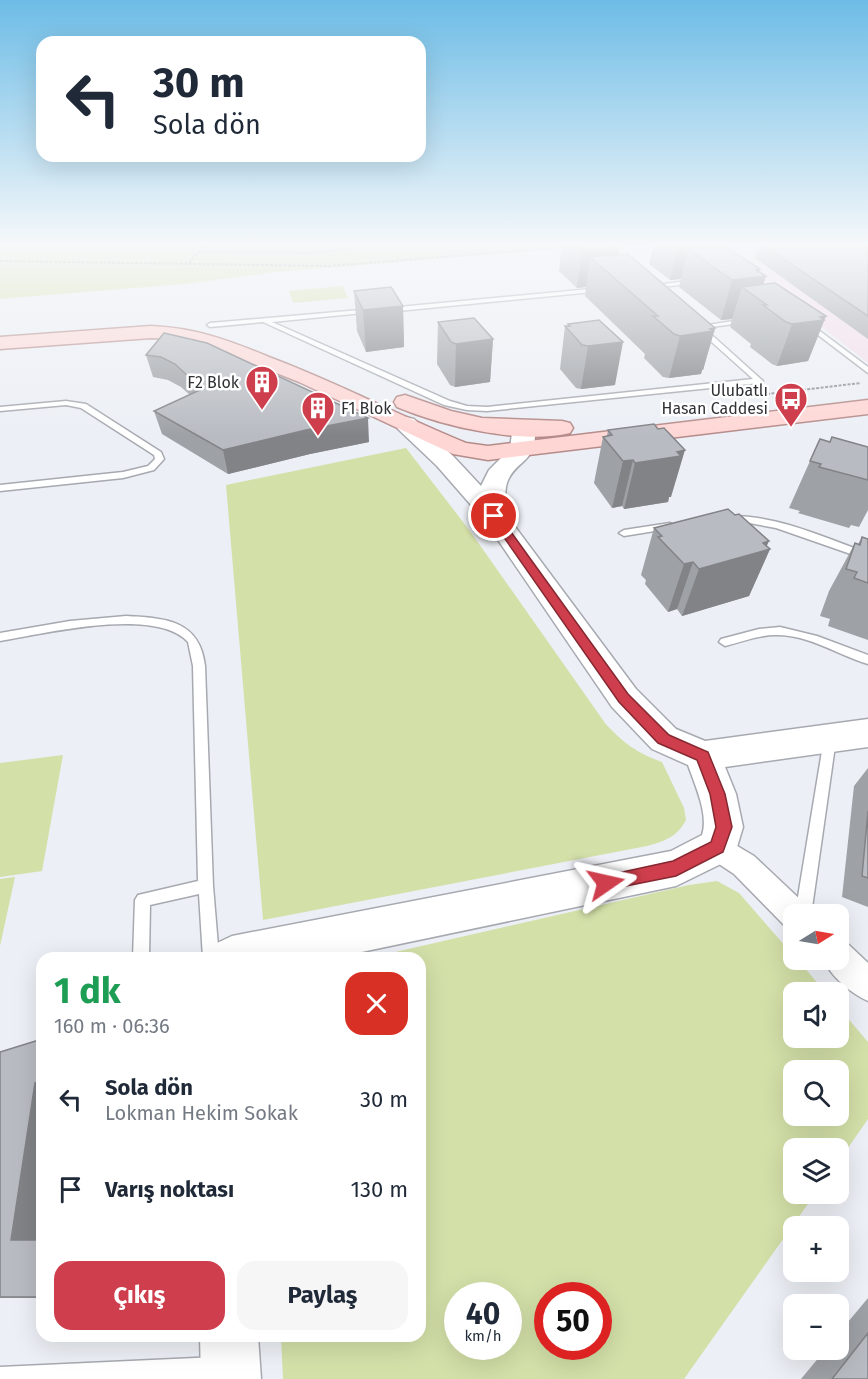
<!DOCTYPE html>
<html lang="tr">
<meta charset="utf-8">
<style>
:root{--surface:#fff;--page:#f6f6f7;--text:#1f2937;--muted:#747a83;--accent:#ce3e4c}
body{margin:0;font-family:"Fira Sans",sans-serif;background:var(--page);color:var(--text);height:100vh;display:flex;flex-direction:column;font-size:22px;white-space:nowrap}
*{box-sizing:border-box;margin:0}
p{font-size:20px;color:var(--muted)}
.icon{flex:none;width:33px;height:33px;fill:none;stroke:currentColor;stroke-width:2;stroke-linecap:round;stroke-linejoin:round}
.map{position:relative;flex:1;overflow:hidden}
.side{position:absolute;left:36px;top:952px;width:390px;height:390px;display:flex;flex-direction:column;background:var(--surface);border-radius:18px;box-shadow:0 6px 24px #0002}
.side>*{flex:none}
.hud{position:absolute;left:36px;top:36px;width:390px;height:126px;border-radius:18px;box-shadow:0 6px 24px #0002;background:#fff;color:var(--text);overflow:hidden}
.needle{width:39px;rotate:79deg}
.fabs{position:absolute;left:783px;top:904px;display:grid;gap:12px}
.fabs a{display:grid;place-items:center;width:66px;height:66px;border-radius:12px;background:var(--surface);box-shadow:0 6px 24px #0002;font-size:30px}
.speed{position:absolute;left:444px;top:1282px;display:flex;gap:12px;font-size:30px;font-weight:700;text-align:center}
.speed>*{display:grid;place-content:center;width:78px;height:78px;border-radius:50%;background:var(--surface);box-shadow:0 6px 24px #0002;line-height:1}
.speed small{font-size:15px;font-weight:400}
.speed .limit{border:9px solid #d22;background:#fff;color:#111}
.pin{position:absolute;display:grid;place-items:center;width:51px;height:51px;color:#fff;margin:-26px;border:3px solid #fff;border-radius:50%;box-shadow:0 2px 6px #0007}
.me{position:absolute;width:66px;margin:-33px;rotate:79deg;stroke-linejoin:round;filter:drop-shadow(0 0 4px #0008)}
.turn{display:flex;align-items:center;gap:21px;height:126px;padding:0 18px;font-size:27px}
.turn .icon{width:78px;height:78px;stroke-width:2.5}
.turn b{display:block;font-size:42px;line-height:51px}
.round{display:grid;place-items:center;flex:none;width:63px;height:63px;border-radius:18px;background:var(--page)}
.summary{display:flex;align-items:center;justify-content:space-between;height:102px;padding:0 18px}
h1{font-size:36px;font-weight:700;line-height:45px;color:#1e9e55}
.button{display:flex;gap:12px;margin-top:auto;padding:12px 18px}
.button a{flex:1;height:69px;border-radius:18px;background:var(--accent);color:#fff;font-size:24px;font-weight:700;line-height:69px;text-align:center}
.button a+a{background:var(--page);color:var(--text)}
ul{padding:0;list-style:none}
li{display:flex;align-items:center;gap:18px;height:90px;padding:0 18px}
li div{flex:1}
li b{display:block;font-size:22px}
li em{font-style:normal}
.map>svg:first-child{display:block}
.education{fill:#f4ddea}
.green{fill:#d3e0a8;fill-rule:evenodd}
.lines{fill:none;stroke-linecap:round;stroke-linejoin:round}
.lane-casing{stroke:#a7a9b0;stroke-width:3}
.street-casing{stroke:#a7a9b0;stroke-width:3}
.secondary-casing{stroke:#a7a9b0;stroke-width:3}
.primary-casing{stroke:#b58b8a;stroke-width:3}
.path{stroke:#8f9196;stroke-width:2;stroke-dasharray:3 1.5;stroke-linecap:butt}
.lane{fill:#fff;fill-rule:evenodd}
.street{fill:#fff;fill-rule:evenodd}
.secondary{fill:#fff;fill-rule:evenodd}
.primary{fill:#fed7d5;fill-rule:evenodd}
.path-bridge{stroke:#8f9196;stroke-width:2;stroke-dasharray:3 1.5;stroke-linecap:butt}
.wall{fill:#9ea1a6}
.shaded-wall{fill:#818387}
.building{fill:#b8bbc1;stroke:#818387;stroke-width:1.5}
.route{fill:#ce3e4c;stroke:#862831;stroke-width:1.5}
.labels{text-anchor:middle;stroke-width:5;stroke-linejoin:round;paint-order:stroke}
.far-poi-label{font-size:16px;fill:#2f3033;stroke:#fff;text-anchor:end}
</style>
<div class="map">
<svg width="868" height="1379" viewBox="0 0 868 1379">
<rect width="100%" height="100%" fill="#eceff5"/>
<path class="education" d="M738,243H868V363L717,244Z"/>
<path class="green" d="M0,243H635L277,272L184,284L0,299Z
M343,286L348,298L293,303L289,291Z
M406,448L470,531L605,723C623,743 637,753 662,762L684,808L686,820C677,837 665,841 647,846L263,920L226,485Z
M63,755L42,871L0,877V763Z
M15,877L0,946V879Z
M717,881L739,893L793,955L794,960H798L826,993H794V1038H838L839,1008L868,1042V1119L839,1161L838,1149H794V1194H815L684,1379H283L281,1337L420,1336V958H369L689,885ZM794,1071H838V1116H794ZM458,1296H508V1347H458ZM548,1296H598V1347H548Z"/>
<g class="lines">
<g class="lane-casing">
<path id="lane" d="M696,280L698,283L651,288L648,286Z
M601,288L603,289V291L388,312L385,310L388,308Z
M371,309L374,311L373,312L272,322L450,401L467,406L487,407L753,379L695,327L746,319L749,321L748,322L704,328L763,381L759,383L487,411L467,410L444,405L263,322L210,327L207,325L210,323Z
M805,323H809L868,367V373L805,325Z
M66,401L86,404L161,452L164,459L154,470L123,478L0,491V485L123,472L148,466L155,459L154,455L81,408L66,405L0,411V407Z
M729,516C777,515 823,537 868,553V560L776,528L744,522L726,521V517Z
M670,523L675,526L673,528L624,536L619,533L624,530Z
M126,616C165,618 200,620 205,666L213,886L219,958H203L199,894L150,905L149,958H133L135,900L138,895L198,881L193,666L188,642C155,606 43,634 0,641V633L70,621Z
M780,627L817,636L868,655V664C838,655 808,634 775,635C758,635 741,642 725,646L719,642L721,639L759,629Z
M830,734L834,735L836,739L811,915H795L824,739L826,735Z
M217,1357L225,1360L228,1368L225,1376L217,1379H0V1367Z"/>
</g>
<g class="street-casing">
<path id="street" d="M717,834L754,856L806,905L810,915H794V929L784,925L734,874L707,856L703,847L707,838Z
M838,940L849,945L868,963V1001C852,994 831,977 824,960H838Z"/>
</g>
<g class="secondary-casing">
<path id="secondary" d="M406,417L414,419L453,456L481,486L489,470L510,449L512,433L509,428L512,423L520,421C528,423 535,427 535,436C534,461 519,460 509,478C503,489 506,504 507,516L636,689L676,729L705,741L868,719V747L725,767L736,794L743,827L737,847L731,859L676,886L333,958H210L217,943L232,936L671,851L702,835C709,815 695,785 688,765L652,749L612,707L485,521L437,466L398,429L395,424L398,419Z
M200,1336H258L261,1379H201Z"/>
</g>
<g class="primary-casing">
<path id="primary" d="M151,326C196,328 228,340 269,357C336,382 400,416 466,443L488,446L868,400V414L488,460L453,454L299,382L201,343L181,339L151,338L0,349V337Z
M405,395L451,411L482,418L562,421L570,423L573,428L570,433C522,445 442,426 397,407L394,402L397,397Z"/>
</g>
<path class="path" d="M0,261L328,266L565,247
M189,263L199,251L313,253L383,243
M767,394L861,383"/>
<use href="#lane" class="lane"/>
<use href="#street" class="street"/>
<use href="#secondary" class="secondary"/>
<use href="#primary" class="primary"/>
<path class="path-bridge" d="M201,248L226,243"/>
</g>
<path class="wall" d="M562,243H615L620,247L618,254L715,328L703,370H702L701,374L669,378L663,377L644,358L645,354L585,296L586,287L577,288L559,271Z
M654,243H714L713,247L760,269L759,272L764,284L826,316L808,361L777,366L772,364L750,347L751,344L730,327L732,319L721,320L679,287L681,279L670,280L649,264Z
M759,243H868V339L755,258Z
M354,291L403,306L404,347L366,352L357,331Z
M599,320L615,385L581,389L576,388L560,369L565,326H568V324Z
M438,322L493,339L490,382L455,387L450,385L437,364Z
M164,333L369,442L310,454L228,474L162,434L154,411L190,395L181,387L168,380L153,377L146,355Z
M608,430L671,497H669L668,502L624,509L622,506L612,508L594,483L603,437L607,436Z
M830,442L868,447V510L859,527L851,525L849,528L798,513L800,511L789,508L810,461Z
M654,528L767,546L770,549L749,596L682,616L677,609L668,612L645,584L646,580L641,575Z
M862,537L868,539V640L828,626L830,619L820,616L829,591L855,543L858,544Z
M868,768V907L842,897L854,786Z
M0,1054L42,1212L38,1240H42V1298H0Z
M868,1298V1379H801L825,1350H838V1334Z"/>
<path class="shaded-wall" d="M679,243H714L708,263L688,249L681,279L670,280Z
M620,247L614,278L590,257L586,287L577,288L582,250Z
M760,269L758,277L766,276L759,299L742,287L732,319L721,320L732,280L756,270Z
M403,306L404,347L366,352L363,310Z
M826,316L808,361L777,366L792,324Z
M715,328L703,370H702L701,374L669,378L680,336Z
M493,339L490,382L455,387L456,344Z
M623,342L615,385L581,389L588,346Z
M368,418L369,442L310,454L228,474L223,450L306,430Z
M685,450L671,497H669L668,502L624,509L635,463Z
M633,460L622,506L612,508L623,461Z
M769,541L765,550L770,549L749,596L682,616L699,569L763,543Z
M693,562L677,609L668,612L684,564Z
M42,1080V1212L38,1245L11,1240L35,1083Z"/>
<path class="building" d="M574,243H615L620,247L582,250Z
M760,243H868V316Z
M721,244L760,269L756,270L766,276L732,280L688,249L719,246Z
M628,254L715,328L710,329L713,331L680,336L674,334L653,316H658L590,257Z
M775,283L826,316L820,317L824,320L792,324L786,322L763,305H767L742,287Z
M391,287L403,306L363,310L354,291Z
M474,318L493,339L456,344L451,342L438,322Z
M599,320L623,342L588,346L582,345L565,326H570L568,324Z
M164,333L207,343L368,418L306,430L223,450L154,411L202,389L175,364L161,357L146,355Z
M654,424L658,429L664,428L685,450L677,452L681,456L635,463L633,460L623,461L603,437L612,435L608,430Z
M832,437L868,447V480L819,467L821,464L810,461L820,439L830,442Z
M728,509L735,515L739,514L769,541L763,543L770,549L699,569L693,562L684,564L658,537L662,536L654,528Z
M862,537L868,539V583L854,578L857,572L846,569L855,543L860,545Z
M868,811V878L862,876Z
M42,1039V1080L35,1083L11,1240H42V1297H0V1052Z
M868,1333V1379H832Z"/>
<linearGradient id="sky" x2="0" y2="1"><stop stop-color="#6dbce6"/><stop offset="0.56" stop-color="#f6f8fa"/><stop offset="1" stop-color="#f6f8fa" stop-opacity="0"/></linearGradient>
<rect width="868" height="436" fill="url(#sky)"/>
<path class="route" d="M494,513L498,514L628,694L669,735L708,752L725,794L732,827L723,852L676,876L606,890L600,888L597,883L600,877L673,861L711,842L716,827L710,794L697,760L658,743L619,702L489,516Z"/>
<defs>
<g id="building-pin" transform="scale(1.725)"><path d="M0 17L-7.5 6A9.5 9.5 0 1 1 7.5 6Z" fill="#ce3e4c" stroke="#fff"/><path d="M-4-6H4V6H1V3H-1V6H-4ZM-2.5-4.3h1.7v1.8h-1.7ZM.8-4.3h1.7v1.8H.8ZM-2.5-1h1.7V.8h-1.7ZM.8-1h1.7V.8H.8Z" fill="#fff"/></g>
<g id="bus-pin" transform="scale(1.725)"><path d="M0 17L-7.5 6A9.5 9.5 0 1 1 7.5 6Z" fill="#ce3e4c" stroke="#fff"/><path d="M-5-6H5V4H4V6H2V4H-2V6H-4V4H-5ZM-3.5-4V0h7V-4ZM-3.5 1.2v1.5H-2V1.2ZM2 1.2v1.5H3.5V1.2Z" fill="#fff"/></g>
</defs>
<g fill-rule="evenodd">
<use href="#building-pin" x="262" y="382"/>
<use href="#bus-pin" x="791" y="399"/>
<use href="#building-pin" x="318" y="408"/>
</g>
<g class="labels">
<g class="far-poi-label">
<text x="239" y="388">F2 Blok</text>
<text x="768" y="396">Ulubatlı<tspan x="768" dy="18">Hasan Caddesi</tspan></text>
<text x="341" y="414" text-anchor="start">F1 Blok</text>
</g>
</g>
</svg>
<div class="fabs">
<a><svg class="needle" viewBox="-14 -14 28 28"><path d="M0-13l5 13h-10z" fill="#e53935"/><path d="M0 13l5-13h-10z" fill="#747a83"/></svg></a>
<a><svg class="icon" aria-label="sound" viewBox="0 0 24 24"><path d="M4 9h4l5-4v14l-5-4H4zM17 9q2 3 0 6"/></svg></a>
<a><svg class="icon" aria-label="search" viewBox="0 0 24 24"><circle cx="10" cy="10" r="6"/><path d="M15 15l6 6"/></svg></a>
<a><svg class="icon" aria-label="layers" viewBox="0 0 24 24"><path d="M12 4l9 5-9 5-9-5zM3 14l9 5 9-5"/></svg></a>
<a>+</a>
<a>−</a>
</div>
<div class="speed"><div>40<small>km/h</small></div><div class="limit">50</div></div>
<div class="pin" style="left:494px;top:516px;background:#d93025"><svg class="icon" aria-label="arrive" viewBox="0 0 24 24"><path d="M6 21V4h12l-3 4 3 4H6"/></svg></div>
<svg class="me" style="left:606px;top:883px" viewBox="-20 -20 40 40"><path d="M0-17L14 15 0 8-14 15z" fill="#ce3e4c" stroke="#fff" stroke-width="4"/></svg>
<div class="hud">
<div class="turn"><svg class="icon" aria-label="left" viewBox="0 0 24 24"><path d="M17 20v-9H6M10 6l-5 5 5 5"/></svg><div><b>30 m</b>Sola dön</div></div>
</div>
<section class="side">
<div class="summary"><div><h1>1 dk</h1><p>160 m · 06:36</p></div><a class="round" style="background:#d93025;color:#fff"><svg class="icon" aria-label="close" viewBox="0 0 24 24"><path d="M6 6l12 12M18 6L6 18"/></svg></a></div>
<ul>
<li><svg class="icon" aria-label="left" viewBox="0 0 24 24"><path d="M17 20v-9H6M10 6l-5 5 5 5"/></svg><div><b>Sola dön</b><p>Lokman Hekim Sokak</p></div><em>30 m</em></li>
<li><svg class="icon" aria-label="arrive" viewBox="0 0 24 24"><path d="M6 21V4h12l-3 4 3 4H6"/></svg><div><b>Varış noktası</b></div><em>130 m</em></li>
</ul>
<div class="button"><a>Çıkış</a><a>Paylaş</a></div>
</section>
</div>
